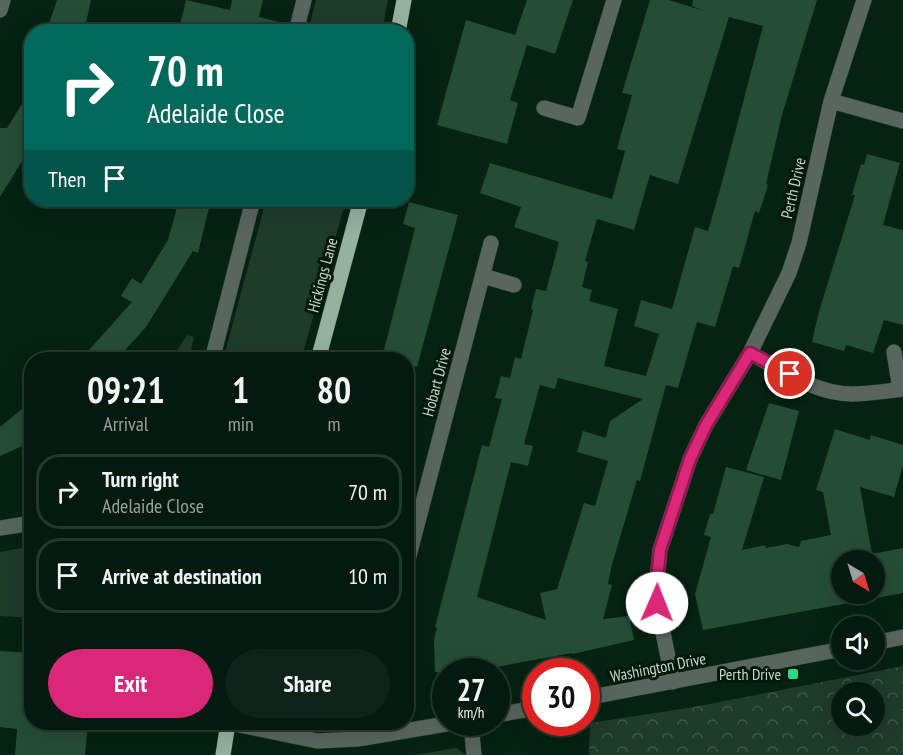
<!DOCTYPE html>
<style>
:root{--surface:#041a0e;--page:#0d2317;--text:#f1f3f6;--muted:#97a19e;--line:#25382e;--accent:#db2777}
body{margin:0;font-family:"PT Sans Narrow",sans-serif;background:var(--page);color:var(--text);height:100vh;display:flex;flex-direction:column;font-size:22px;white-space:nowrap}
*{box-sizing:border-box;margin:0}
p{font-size:20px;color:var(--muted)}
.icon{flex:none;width:33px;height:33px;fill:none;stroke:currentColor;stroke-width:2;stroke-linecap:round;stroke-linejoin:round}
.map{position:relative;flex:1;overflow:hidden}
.details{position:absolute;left:24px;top:352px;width:390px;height:378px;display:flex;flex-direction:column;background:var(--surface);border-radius:24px;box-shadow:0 6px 24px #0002,0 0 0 2px var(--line)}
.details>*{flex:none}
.top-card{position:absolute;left:24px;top:24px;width:390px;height:183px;border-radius:24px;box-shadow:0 6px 24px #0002,0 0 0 2px var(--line);background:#00695c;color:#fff;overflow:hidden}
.needle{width:39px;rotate:142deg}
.tools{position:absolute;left:831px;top:550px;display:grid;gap:12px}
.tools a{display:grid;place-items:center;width:54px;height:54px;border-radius:50%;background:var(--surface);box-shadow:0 6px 24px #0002,0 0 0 2px var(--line);font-size:30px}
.speed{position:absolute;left:432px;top:658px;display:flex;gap:12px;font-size:30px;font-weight:700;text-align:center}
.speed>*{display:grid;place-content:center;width:78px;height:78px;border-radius:50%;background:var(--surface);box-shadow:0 6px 24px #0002,0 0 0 2px var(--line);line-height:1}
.speed small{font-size:15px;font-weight:400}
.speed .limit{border:9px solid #d22;background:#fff;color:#111}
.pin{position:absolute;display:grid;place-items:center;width:51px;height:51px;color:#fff;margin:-26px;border:3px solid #fff;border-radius:50%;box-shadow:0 2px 6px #0007}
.me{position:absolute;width:66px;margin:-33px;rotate:1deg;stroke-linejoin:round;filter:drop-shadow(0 0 4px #0008)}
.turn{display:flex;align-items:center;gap:21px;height:126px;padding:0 24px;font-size:27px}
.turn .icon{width:78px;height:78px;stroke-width:2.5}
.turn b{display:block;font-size:42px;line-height:51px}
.then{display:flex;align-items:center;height:57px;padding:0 24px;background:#0003;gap:12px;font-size:22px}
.eta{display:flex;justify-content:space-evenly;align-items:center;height:102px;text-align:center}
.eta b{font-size:36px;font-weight:600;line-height:42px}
.primary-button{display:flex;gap:12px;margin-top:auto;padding:12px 24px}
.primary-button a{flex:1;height:69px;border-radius:36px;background:var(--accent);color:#fff;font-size:24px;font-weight:600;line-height:69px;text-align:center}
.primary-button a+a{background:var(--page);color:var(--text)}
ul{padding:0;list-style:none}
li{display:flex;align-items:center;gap:18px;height:75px;margin:0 12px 9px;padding:0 12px;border:3px solid var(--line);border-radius:24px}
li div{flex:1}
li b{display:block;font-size:22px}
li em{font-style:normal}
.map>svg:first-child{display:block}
.green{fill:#1f3b2a}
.park{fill:url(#park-crowns);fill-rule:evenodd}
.building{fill:#254d35;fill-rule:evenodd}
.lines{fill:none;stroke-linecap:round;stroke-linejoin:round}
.minor-casing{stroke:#243f30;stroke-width:16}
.major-casing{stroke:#243f30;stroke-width:16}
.minor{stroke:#59665d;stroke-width:15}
.major{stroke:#96b19f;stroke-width:15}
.route-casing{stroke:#8e194d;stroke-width:15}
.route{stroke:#db2777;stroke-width:10}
.poi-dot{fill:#2bd884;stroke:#001909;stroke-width:2}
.labels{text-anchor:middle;stroke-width:6;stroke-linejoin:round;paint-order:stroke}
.street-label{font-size:16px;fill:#c7d8cc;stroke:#001909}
.poi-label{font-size:16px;fill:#c7d8cc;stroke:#001909;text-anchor:end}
</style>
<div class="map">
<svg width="903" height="755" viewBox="0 0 903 755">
<defs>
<pattern id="park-crowns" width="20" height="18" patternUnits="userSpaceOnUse" patternTransform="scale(1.5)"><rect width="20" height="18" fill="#1f3b2a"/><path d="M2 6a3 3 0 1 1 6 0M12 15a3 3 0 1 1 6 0" fill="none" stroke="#3e5748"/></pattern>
</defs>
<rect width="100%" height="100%" fill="#052212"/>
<path class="green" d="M316,0H388L382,31H308Z
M266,200H346L301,360H223Z
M187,335L194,337L189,360H171Z
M31,546V618L0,616V552Z
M457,748L466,755H415L456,748Z"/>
<path class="park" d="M903,666V755H589L590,723L694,707ZM842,693H874V726H842Z"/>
<path class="building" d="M57,0H91L84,32H46Z
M186,0L230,10L232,0H263L259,17L287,24L286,32H207L180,25Z
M527,0H573L555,54L527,45L510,100L518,103L507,144L437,125L466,20L515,35Z
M650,0H669L704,11L692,6L693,0H817L782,115L766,184L768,185L759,213L755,211L739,268L733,266L715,327L697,322L678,388L666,385L640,481L637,480L611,568L608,584L612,585L603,619L629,616L634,640L573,654L572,653L469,672H435L434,639L437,628L435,627L482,445L489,447L502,399L495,398L501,376L510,378L515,357L521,359L533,310L531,309L536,289L546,291L559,242L514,227L521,207L480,193L490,163L612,199L625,151L617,149L632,95L622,93ZM729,17L763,26L721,186L708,231L695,227L672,309L641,300L634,326L659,334L646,376L604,366L618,309L589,301L592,290L582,287L588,262L585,261L597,219L634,230L650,175L678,184ZM558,378L643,399L610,421L606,438L583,431L577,452L608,461L595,506L584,503L557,589L540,593L546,620L477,597L511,462L528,466L533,446L524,444L540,385L555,389Z
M32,88V145L0,197V128H7Z
M867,154L900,163L883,225L903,230V325L884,320L873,353L846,345L844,351L812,342L818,315L855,195H852L861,164L864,165Z
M179,200H211L198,253L193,251L146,327L116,360H80L132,302L121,296L132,278L141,284L168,240Z
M409,202L458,215L417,367L406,364V360L382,358L415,228L403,224Z
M32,401V438L22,446L0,456V427Z
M769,403L799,411L781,480L746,470Z
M835,429L870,440L871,435L903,445V465L894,497L860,487L872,554L903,548V593L703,630L695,594L711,537L704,535L710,514H713L726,467L764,477L742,550L765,545L766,548L787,544L799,547L801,541L831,535L823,492L816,490ZM842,561H874V594H842Z
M0,651L32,653V723H88L85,755H15L17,729L0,727Z"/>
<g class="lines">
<g class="minor-casing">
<path id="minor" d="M0,10L3,0
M296,32L304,0
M831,101L903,121
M544,108L578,118L614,0
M483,276L514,285
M894,352L900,389
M750,353C782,370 815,394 852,394C869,394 886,391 903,389
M212,360L253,200
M0,528L32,523
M406,567L491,243
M874,643L903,637
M673,682L657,603V580L660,550L690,459L706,425L750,353L789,273L799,243L831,101L864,0
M586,698L842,649
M496,715L536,708
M230,723L317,741L358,739L452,723
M471,723L474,755"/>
</g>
<g class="major-casing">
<path id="major" d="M398,32L404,0
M318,360L361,200
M223,755L228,723"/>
</g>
<use href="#minor" class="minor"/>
<use href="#major" class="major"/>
</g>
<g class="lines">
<g class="route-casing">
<path id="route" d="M657,603V580L660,550L690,459L706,425L750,353L790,374"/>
</g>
<use href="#route" class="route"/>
</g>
<rect class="poi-dot" x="787" y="668" width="12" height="12" rx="3"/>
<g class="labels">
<g class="street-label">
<text transform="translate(793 188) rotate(-77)" y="6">Perth Drive</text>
<text transform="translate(322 275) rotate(-75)" y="6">Hickings Lane</text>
<text transform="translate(436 382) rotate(-75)" y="6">Hobart Drive</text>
<text transform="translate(658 667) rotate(-11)" y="6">Washington Drive</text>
</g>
<g class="poi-label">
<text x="781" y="680">Perth Drive</text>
</g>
</g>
</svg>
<div class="tools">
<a><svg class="needle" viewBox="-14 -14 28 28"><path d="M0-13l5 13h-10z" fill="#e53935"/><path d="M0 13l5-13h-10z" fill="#97a19e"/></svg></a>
<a><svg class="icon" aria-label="sound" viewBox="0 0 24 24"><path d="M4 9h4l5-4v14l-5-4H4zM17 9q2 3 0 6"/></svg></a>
<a><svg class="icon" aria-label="search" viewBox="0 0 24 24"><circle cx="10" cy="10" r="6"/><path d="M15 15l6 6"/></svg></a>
</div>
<div class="speed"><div>27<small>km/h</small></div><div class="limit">30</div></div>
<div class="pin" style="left:790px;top:374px;background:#d93025"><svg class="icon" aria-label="arrive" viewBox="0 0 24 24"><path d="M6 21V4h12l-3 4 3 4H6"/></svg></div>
<svg class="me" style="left:657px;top:603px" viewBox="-20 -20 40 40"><circle r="19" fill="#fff"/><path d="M0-13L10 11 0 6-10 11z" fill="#db2777"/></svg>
<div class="top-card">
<div class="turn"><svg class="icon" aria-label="right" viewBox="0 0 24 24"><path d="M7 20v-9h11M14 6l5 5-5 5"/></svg><div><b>70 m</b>Adelaide Close</div></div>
<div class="then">Then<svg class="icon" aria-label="arrive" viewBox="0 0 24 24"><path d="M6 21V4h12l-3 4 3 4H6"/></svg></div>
</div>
<section class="details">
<div class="eta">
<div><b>09:21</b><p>Arrival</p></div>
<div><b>1</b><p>min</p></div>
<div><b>80</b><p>m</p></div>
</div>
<ul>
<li><svg class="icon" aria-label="right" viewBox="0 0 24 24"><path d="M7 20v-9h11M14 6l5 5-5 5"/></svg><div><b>Turn right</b><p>Adelaide Close</p></div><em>70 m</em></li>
<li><svg class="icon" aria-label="arrive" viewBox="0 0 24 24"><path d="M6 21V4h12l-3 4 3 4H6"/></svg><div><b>Arrive at destination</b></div><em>10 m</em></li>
</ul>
<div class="primary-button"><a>Exit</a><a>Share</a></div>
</section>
</div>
